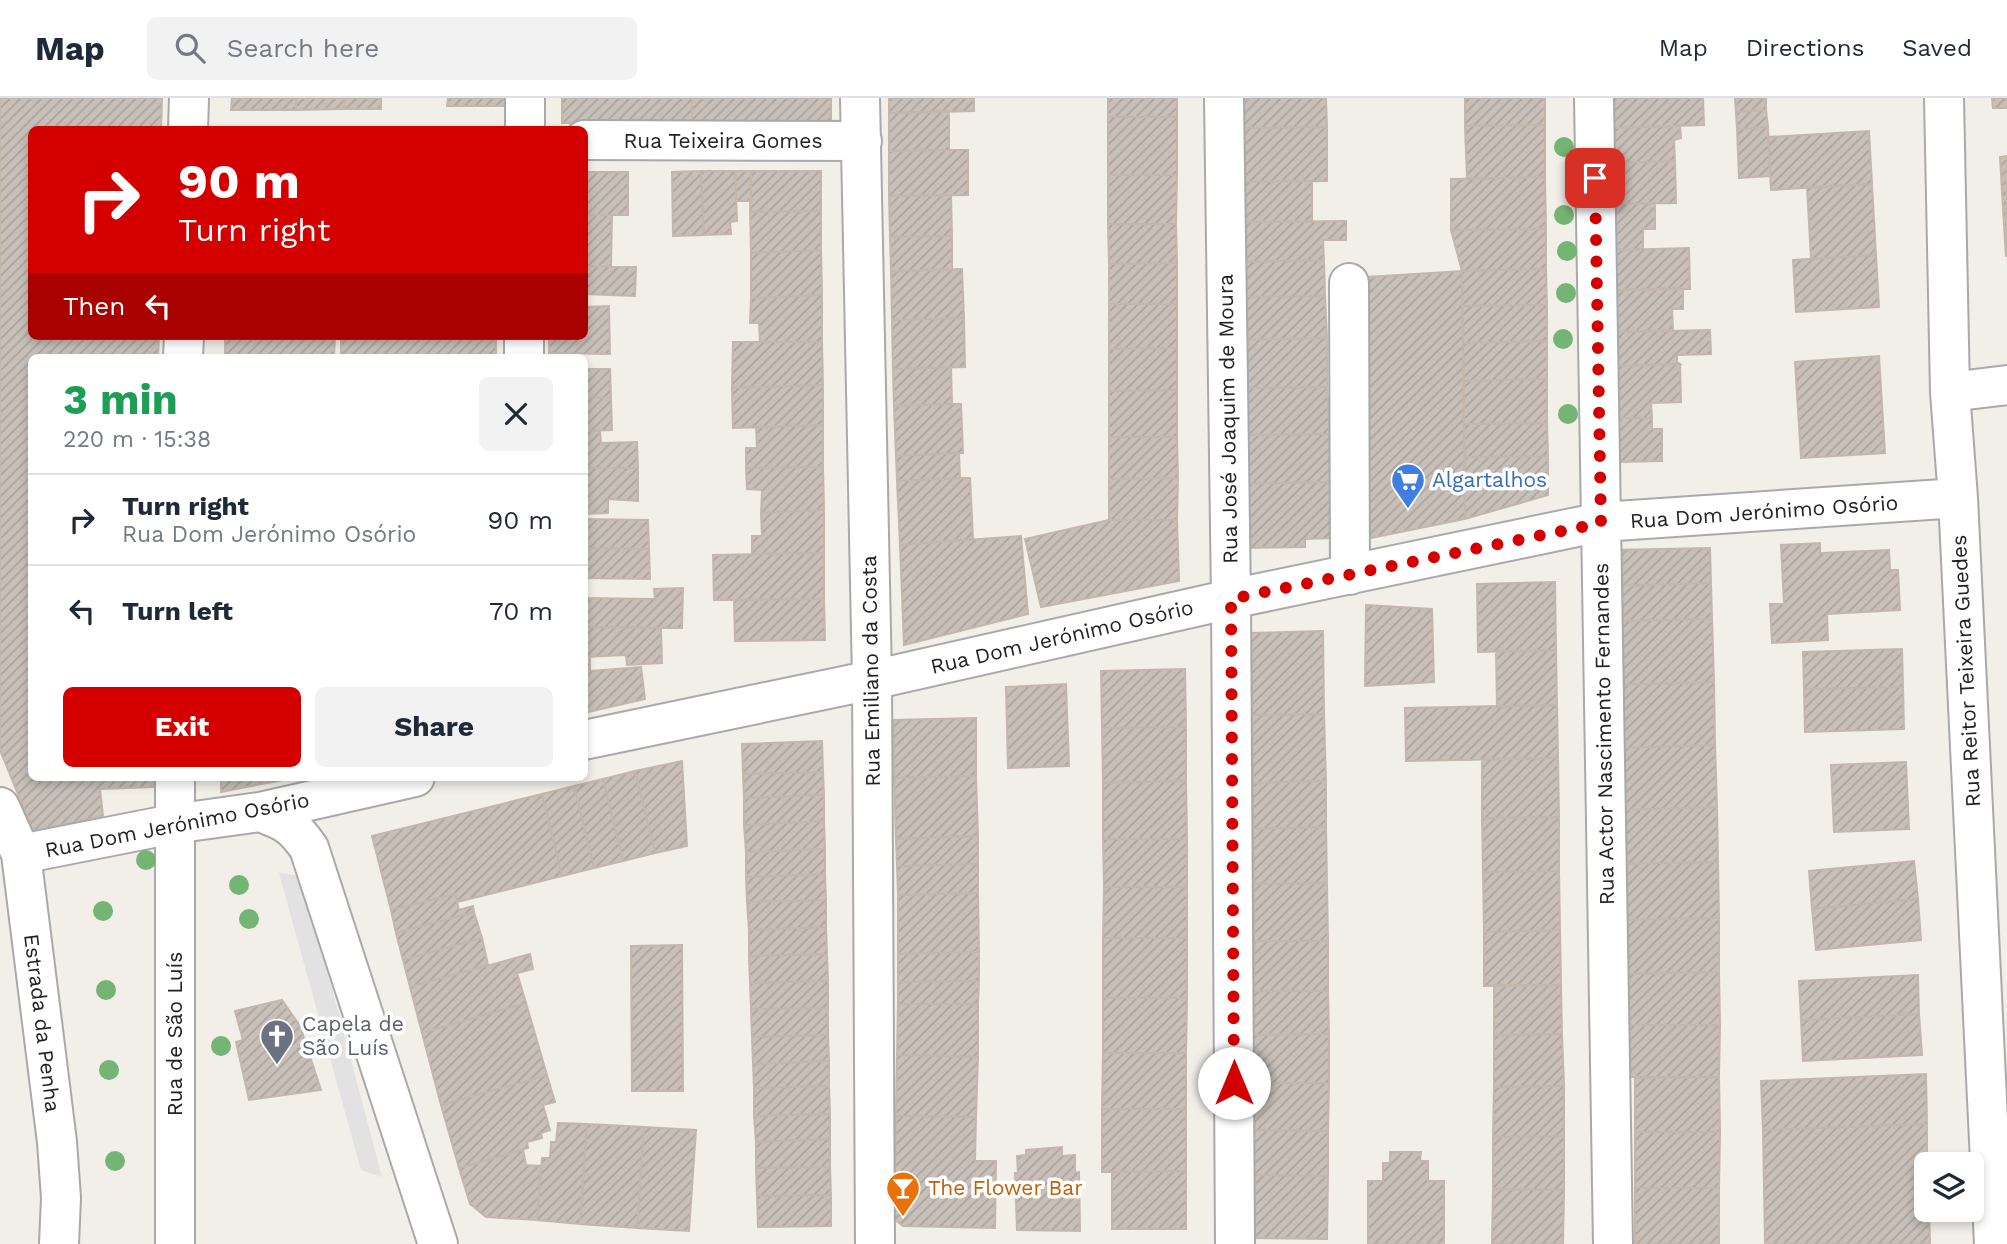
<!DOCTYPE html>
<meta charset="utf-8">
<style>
:root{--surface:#fff;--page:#f2f2f3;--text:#1f2937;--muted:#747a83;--line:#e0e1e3;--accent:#d40000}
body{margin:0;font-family:"Work Sans",sans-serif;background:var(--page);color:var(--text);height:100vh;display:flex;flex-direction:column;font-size:26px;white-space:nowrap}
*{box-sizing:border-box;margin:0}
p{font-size:23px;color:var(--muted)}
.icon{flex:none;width:38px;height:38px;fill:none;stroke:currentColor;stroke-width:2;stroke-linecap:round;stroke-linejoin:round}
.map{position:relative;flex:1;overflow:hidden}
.side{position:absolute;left:28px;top:256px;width:560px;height:427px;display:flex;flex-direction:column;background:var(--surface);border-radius:10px;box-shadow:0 4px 10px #0003}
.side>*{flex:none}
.top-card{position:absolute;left:28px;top:28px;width:560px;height:214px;border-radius:10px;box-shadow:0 4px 10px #0003;background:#d40000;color:#fff;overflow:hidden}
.tools{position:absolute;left:1914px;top:1054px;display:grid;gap:14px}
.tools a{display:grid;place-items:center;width:70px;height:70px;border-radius:10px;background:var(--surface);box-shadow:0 4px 10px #0003;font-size:35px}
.pin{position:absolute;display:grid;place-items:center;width:60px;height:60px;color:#fff;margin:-30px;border-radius:14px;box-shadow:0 4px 10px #0006}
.me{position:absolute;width:77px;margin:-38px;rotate:0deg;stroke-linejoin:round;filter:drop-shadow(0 0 5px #0008)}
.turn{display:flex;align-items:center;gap:24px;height:147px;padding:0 35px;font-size:32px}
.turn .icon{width:91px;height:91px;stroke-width:2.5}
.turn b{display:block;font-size:49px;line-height:60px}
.then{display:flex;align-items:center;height:66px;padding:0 35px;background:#0003;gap:14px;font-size:26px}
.round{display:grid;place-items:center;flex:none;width:74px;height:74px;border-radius:10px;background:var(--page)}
.head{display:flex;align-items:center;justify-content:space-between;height:119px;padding:0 35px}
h1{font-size:42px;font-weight:700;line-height:52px;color:#1e9e55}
.action{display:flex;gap:14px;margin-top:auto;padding:14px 35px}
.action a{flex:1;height:80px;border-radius:10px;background:var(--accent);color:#fff;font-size:28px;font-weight:700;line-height:80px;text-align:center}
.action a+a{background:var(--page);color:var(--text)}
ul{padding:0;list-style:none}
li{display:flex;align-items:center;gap:21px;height:91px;padding:0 35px;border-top:2px solid var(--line)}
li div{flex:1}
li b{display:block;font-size:26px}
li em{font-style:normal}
header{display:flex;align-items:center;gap:42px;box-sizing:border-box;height:98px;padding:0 35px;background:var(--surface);border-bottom:2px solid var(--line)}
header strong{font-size:33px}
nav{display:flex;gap:38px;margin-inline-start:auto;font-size:24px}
.search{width:490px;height:63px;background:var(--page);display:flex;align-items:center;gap:18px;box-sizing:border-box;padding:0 24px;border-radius:10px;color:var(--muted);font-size:26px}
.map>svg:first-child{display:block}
.parking{fill:#e2e2e2}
.building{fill:url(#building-hatch);stroke:#c4b6ab;stroke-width:2}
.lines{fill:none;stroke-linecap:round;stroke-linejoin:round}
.minor-casing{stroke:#a9a9a9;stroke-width:42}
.minor{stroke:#fff;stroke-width:38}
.tree{fill:#74b475}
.route{stroke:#d40000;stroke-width:12;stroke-dasharray:0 21.6}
.labels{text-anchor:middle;stroke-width:7;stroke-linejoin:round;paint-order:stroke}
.street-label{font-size:21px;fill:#222;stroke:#fff}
.shop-label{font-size:21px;fill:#366cbe;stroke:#fff;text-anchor:start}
.worship-label{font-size:21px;fill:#5b616d;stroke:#fff;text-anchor:start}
.food-label{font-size:21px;fill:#c56008;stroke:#fff;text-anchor:start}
</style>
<header>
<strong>Map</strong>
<div class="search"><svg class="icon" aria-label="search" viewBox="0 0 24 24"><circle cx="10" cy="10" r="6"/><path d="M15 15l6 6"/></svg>Search here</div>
<nav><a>Map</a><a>Directions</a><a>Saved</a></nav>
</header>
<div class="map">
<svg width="2007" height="1146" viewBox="0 0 2007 1146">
<defs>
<pattern id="building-hatch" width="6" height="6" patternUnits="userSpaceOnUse" patternTransform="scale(1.75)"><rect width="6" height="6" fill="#c7bfb8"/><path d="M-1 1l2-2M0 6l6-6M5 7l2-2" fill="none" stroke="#aba49e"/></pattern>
</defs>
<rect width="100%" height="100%" fill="#f2efe9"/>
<path class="parking" d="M279,775L302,778L382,1079L361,1072Z"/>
<path class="building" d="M0,0H162L161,32H32V238H159L158,259H32V679H153V689L100,691L103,718L33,733L0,652Z
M232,0H296V12H231Z
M296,0H344V11L296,12Z
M345,0H381V11H344Z
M448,0H504V8H447Z
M562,0H692V25H562Z
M692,0H831V24L692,25Z
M889,0H974V13L889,15Z
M1108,0H1177V19H1108Z
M1239,0H1326L1327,29L1240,30Z
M1465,0H1545V27L1465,28Z
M1612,0H1703L1704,27L1613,30Z
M1735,0H1766V12L1736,14Z
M1992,0H2007V10H1993Z
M1766,12L1768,29L1737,31L1736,14Z
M949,13V52L889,53V15Z
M1108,19H1177V77H1108Z
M1545,27V79L1467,81L1465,28Z
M1680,28L1681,40L1674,42L1675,63L1614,65L1613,30Z
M1327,29V83L1240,84V30Z
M1768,29L1770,78L1739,80L1737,31Z
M1869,33L1872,86L1771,92L1768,39Z
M949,52H968V97L889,98V53Z
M2007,58V111H2003L2000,59Z
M1675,63L1676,105L1614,106V65Z
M701,73H735L737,123L730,124L731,136L704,137Z
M701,73L704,137L673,138L672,74Z
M735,73H751V103H736Z
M751,73H821V113L750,114Z
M584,74H628V117H584Z
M1108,77H1177L1176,126H1108Z
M1545,79L1546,131L1451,132V81Z
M1312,83V124H1240V84Z
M1872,86L1876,157L1811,161L1807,89Z
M951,97L952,138L890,139L889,98Z
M1655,105V131H1643V151L1616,152L1614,106Z
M2003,111H2007L2006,159Z
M821,113V152L751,155L750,114Z
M584,117H612L611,168H584Z
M1346,123V142H1323L1324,162L1240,164V124Z
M1108,126H1176L1177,165L1109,166Z
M1546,131V171L1462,173L1451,132Z
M952,138V172L891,173L890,139Z
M1689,150L1690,191L1616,192V152Z
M821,152L822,197L751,200V155Z
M1876,157L1879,209L1796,214L1793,162Z
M1324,162L1325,198L1240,199V164Z
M1177,165V206H1109V166Z
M584,168L636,169L635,198L584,196Z
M962,171L964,220L892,222L891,173Z
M1546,171L1547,207L1462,208V173Z
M1462,173L1465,421L1366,441L1367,179Z
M1683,190V211H1672L1673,232L1617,234L1616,192Z
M822,197V244H760L759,225H750L751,200Z
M1325,198L1327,240L1240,242V199Z
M1109,206H1177V250L1109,251Z
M1547,207V243L1463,245L1462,208Z
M609,208L610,256L549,255V238H584V209Z
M964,220L965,269L893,271L892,222Z
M1710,232L1711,256L1677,257V264L1680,266L1618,268L1617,234Z
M225,238H335L334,259H225Z
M341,238H496V259H341Z
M1327,240V289L1240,290V242Z
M1547,243V281L1464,283L1463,245Z
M733,244H822L823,287L732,290Z
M1177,250V292L1109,293V251Z
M1879,258L1885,355L1801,360L1795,264Z
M1680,266L1681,304L1651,305L1652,320H1618V268Z
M951,269L952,306L894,308L893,271Z
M584,271H610L611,300L584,299Z
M1547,281V325L1464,326V283Z
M823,287V327L733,330L732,290Z
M1327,289L1330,336L1241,337L1240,290Z
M1177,292V339H1109V293Z
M584,299L611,300L612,332L584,333Z
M952,306H961L963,355L896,358L894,308Z
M1618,320H1652V331H1662V363L1619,364Z
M1547,325L1548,358L1465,359L1464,326Z
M823,327V369L746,370V350H757L756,329Z
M584,333H600L601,345L637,344L638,370H584Z
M1330,336L1331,384L1242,386L1241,337Z
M1109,339H1177L1178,380L1109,381Z
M959,355L960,380L897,383L896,358Z
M1548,358V397L1465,421V359Z
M823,369L824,412L761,415L762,392L747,391L746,370Z
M584,370H638V403L608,401V415L584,416Z
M960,380H970L973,441L900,447L897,383Z
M1178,380L1177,422H1109V381Z
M1331,384L1332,440L1305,441V449L1242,450V386Z
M824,412V455L752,456V438H762L761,415Z
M584,421L648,422L649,451L584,450Z
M1109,422H1177L1179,483L1041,509L1025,441Z
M1021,438L1028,516L904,547L900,447Z
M1820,445V455L1889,452L1890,472H1898L1900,512L1827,516L1828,542L1772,545L1770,506H1784L1781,447Z
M584,450L649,451L650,481L584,480Z
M1710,450L1711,485L1613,488L1612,452Z
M824,455V501L714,502L713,457Z
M1555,484L1556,552L1478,554L1477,486Z
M1711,485L1712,521L1614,523L1613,488Z
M683,490L682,530L584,529V500L655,501L654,491Z
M824,501L825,542L735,543L734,502Z
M1366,507L1432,511L1434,584L1365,588Z
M1712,521L1714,584L1615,587L1614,523Z
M584,529L661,530L662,565L627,567L626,557L584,559Z
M1323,533L1324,616L1252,617L1250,535Z
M1902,551L1903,589L1804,591L1803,554Z
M1556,552L1557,607L1497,609L1496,553Z
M584,559H590V573L641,569L645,601L584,615Z
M1185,571L1186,629L1102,630L1101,573Z
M1714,584L1715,647L1617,650L1615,587Z
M1066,586L1069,668L1008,670L1006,589Z
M1903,589L1904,631L1805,634L1804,591Z
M1557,607L1558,660L1406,663L1405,610Z
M1324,616L1326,683L1253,685L1252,617Z
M976,620V678L894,680L893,622Z
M1186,629V683L1103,685L1102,630Z
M822,643L823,674L743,676L742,646Z
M1715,647L1717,709L1618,712L1617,650Z
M1558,660L1559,719L1482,720V661Z
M682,663L687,748L655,755L635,673Z
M1906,664L1909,731L1834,734L1831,667Z
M635,673L655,755L623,763L603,681Z
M823,674L824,697L744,700L743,676Z
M976,678L978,738L896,741L894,680Z
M221,679H263L262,686L221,694Z
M263,679H299L262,686Z
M603,681L623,763L594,770L574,688Z
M1186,683L1187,741H1103V685Z
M1326,683V729L1253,731V685Z
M574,688L594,770L562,778L542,696Z
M542,696L562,778L457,804L455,796L391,812L372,738Z
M824,697V723L744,727V700Z
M1717,709L1718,764L1619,766L1618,712Z
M1559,719V773L1483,774L1482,720Z
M824,723L825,751L746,754L744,727Z
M1326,729L1327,785L1254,786L1253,731Z
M978,738V766L897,768L896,741Z
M1103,741H1187V789H1104Z
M825,751V776L746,779V754Z
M1914,763L1918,801L1812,811L1809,773Z
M1718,764L1719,820L1621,822L1619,766Z
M978,766V795L898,797L897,768Z
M1559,773L1560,832L1484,834L1483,774Z
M825,776L826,802L747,804L746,779Z
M1327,785L1328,843H1254V786Z
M1104,789H1187V840H1103Z
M978,795L979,854L898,856V797Z
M455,796L459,812L473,808L474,814L396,835L391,812Z
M1918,801L1921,842L1816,852L1812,811Z
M826,802V829L749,832L747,804Z
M474,814L482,840L403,862L396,835Z
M1719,820V874L1622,876L1621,822Z
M826,829L827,856L749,858V832Z
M1560,832L1561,887L1484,888V834Z
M482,840L488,867L410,889L403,862Z
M1103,840H1187V900H1103Z
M1254,843H1328V893H1254Z
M682,847L683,993H632L631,848Z
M979,854V883L898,884V856Z
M530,856L533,871L517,875L526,905L422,935L410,889Z
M827,856L828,883L750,885L749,858Z
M1719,874L1720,927H1622V876Z
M1918,877L1919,916L1801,922L1799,883Z
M828,883V910L751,911L750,885Z
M979,883L978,906H898V884Z
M1494,887H1561L1562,936L1494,937Z
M1254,893H1328L1329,936L1253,937Z
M1103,900H1187L1186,955H1103Z
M282,902L300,928L321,992L249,1002L236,944L243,942L235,913Z
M526,905L547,977L441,1007L422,935Z
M898,906H978V959L897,957Z
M828,910V937L752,939L751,911Z
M1919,916L1922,957L1803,963L1801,922Z
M1622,927H1720L1719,979H1622Z
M1329,936V985H1252L1253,937Z
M1562,936L1564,988L1494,989V937Z
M828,937L829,963L753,966L752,939Z
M1103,955H1186V1011H1102Z
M897,957L978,959L976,1019L896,1018Z
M829,963V988L754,990L753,966Z
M1926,976L1927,1026L1763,1032L1761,983Z
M547,977L555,1004L543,1007L550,1032L541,1035L542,1040L527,1044L528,1050L459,1070L441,1007Z
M1719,979L1720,1034H1635V980Z
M1252,985H1329L1328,1033L1251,1032Z
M829,988L830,1016L754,1018V990Z
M1564,988V1038L1493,1039L1494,989Z
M1102,1011H1186V1073L1102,1074Z
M830,1016V1041L756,1044L754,1018Z
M896,1018L976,1019L975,1063H996L995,1130L903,1128L894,1121Z
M558,1025L587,1026L580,1126L537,1122L542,1060H550L551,1044H556Z
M587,1026L644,1029L637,1130L580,1126Z
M1927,1026V1111H1929L1930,1146H1765L1763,1032Z
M644,1029L696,1032L689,1133L637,1130Z
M1251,1032L1328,1033V1078L1250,1077Z
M1635,1034H1720L1719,1090H1635Z
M1564,1038V1092L1493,1091V1039Z
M830,1041V1069L756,1070V1044Z
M1062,1049V1058L1075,1057V1075L1079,1074L1080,1133L1017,1132L1015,1075H1018L1017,1058L1026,1057V1052Z
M523,1052L526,1067L541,1068L537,1122L486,1119L470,1106L459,1070Z
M1390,1054H1421L1420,1063H1428V1083H1444V1146H1368V1083H1383V1065H1390Z
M830,1069L831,1097L757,1098L756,1070Z
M1186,1073V1131H1112V1074Z
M1250,1077L1328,1078L1327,1141L1249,1140Z
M1635,1090H1719V1146H1635Z
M1493,1091L1564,1092L1563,1146H1492Z
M831,1097V1128L758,1129L757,1098Z"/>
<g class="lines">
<g class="minor-casing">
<path id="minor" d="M525,0V32
M860,0L872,582L875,1146
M1224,0L1231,501L1235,1146
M1594,0L1613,1146
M1944,0L1950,294L1958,400L1994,1146
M188,32L189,0
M584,42L862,43
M1349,185L1350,477
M183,259L184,238
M524,259V238
M1950,294L2007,287
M584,642L872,582L1231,501L1601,424L1958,400
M175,679V1146
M0,709L21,756L57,1044L61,1100L59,1146
M260,714C285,723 293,727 309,750L438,1146
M21,756L173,726L260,714L415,679"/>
</g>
<use href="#minor" class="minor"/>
</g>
<g class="tree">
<circle cx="1564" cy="49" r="10"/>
<circle cx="1564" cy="117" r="10"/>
<circle cx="1567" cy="153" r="10"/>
<circle cx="1566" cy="195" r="10"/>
<circle cx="1563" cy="241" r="10"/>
<circle cx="1568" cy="316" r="10"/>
<circle cx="146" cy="762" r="10"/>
<circle cx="239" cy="787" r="10"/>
<circle cx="103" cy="813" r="10"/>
<circle cx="249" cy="821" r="10"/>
<circle cx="106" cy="892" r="10"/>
<circle cx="221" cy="948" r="10"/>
<circle cx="109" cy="972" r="10"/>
<circle cx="115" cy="1063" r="10"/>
</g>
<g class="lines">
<path class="route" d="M1234,985L1231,501L1601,425L1595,80"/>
</g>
<defs>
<g id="supermarket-pin" transform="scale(1.75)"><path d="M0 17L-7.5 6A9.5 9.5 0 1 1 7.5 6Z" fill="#3f7fe0" stroke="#fff"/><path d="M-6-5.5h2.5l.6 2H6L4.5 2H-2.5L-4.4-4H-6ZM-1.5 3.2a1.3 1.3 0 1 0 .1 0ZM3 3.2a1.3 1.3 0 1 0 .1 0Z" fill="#fff"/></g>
<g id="church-pin" transform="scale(1.75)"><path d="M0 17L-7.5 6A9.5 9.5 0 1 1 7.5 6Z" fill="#6b7280" stroke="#fff"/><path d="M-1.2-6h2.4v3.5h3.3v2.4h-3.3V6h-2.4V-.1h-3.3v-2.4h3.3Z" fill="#fff"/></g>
<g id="bar-pin" transform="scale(1.75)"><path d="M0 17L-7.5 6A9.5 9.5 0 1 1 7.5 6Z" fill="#e8710a" stroke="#fff"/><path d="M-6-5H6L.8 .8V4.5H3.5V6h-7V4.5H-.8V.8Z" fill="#fff"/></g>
</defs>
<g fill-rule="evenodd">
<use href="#supermarket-pin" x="1408" y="382"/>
<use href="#church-pin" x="277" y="938"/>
<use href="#bar-pin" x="903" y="1090"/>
</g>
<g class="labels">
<g class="street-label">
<text x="723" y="50">Rua Teixeira Gomes</text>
<text transform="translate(1228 321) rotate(-91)" y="7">Rua José Joaquim de Moura</text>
<text transform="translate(1764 414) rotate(-4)" y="7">Rua Dom Jerónimo Osório</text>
<text transform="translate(1062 539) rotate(-13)" y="7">Rua Dom Jerónimo Osório</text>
<text transform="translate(871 573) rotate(-91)" y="7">Rua Emiliano da Costa</text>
<text transform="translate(1966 573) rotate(-93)" y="7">Rua Reitor Teixeira Guedes</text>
<text transform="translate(1604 636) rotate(-91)" y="7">Rua Actor Nascimento Fernandes</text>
<text transform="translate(177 727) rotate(-11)" y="7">Rua Dom Jerónimo Osório</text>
<text transform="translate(42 925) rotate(83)" y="7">Estrada da Penha</text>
<text transform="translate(175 936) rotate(-90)" y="7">Rua de São Luís</text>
</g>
<g class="shop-label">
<text x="1432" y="389">Algartalhos</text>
</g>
<g class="worship-label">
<text x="302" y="933">Capela de<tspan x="302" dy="24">São Luís</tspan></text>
</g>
<g class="food-label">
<text x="928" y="1097">The Flower Bar</text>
</g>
</g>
</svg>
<div class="tools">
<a><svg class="icon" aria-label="layers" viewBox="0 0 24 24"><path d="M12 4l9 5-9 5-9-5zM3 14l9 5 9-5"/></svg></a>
</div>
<div class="pin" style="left:1595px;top:80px;background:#d93025"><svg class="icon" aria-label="arrive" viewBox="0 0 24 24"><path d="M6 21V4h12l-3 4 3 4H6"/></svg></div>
<svg class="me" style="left:1234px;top:985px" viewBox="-20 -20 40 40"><circle r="19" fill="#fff"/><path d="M0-13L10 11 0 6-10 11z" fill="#d40000"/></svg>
<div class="top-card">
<div class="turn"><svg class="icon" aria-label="right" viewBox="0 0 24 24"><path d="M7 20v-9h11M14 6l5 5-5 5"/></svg><div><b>90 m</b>Turn right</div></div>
<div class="then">Then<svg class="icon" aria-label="left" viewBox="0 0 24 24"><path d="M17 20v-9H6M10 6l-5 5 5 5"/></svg></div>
</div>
<section class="side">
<div class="head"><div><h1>3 min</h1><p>220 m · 15:38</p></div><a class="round"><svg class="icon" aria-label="close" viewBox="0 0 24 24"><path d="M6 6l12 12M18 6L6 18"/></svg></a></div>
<ul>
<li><svg class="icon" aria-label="right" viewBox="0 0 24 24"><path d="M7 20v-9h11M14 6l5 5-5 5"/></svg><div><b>Turn right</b><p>Rua Dom Jerónimo Osório</p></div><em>90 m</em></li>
<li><svg class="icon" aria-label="left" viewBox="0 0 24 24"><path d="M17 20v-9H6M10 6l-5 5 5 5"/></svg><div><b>Turn left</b></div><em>70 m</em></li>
</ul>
<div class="action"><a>Exit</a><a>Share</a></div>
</section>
</div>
